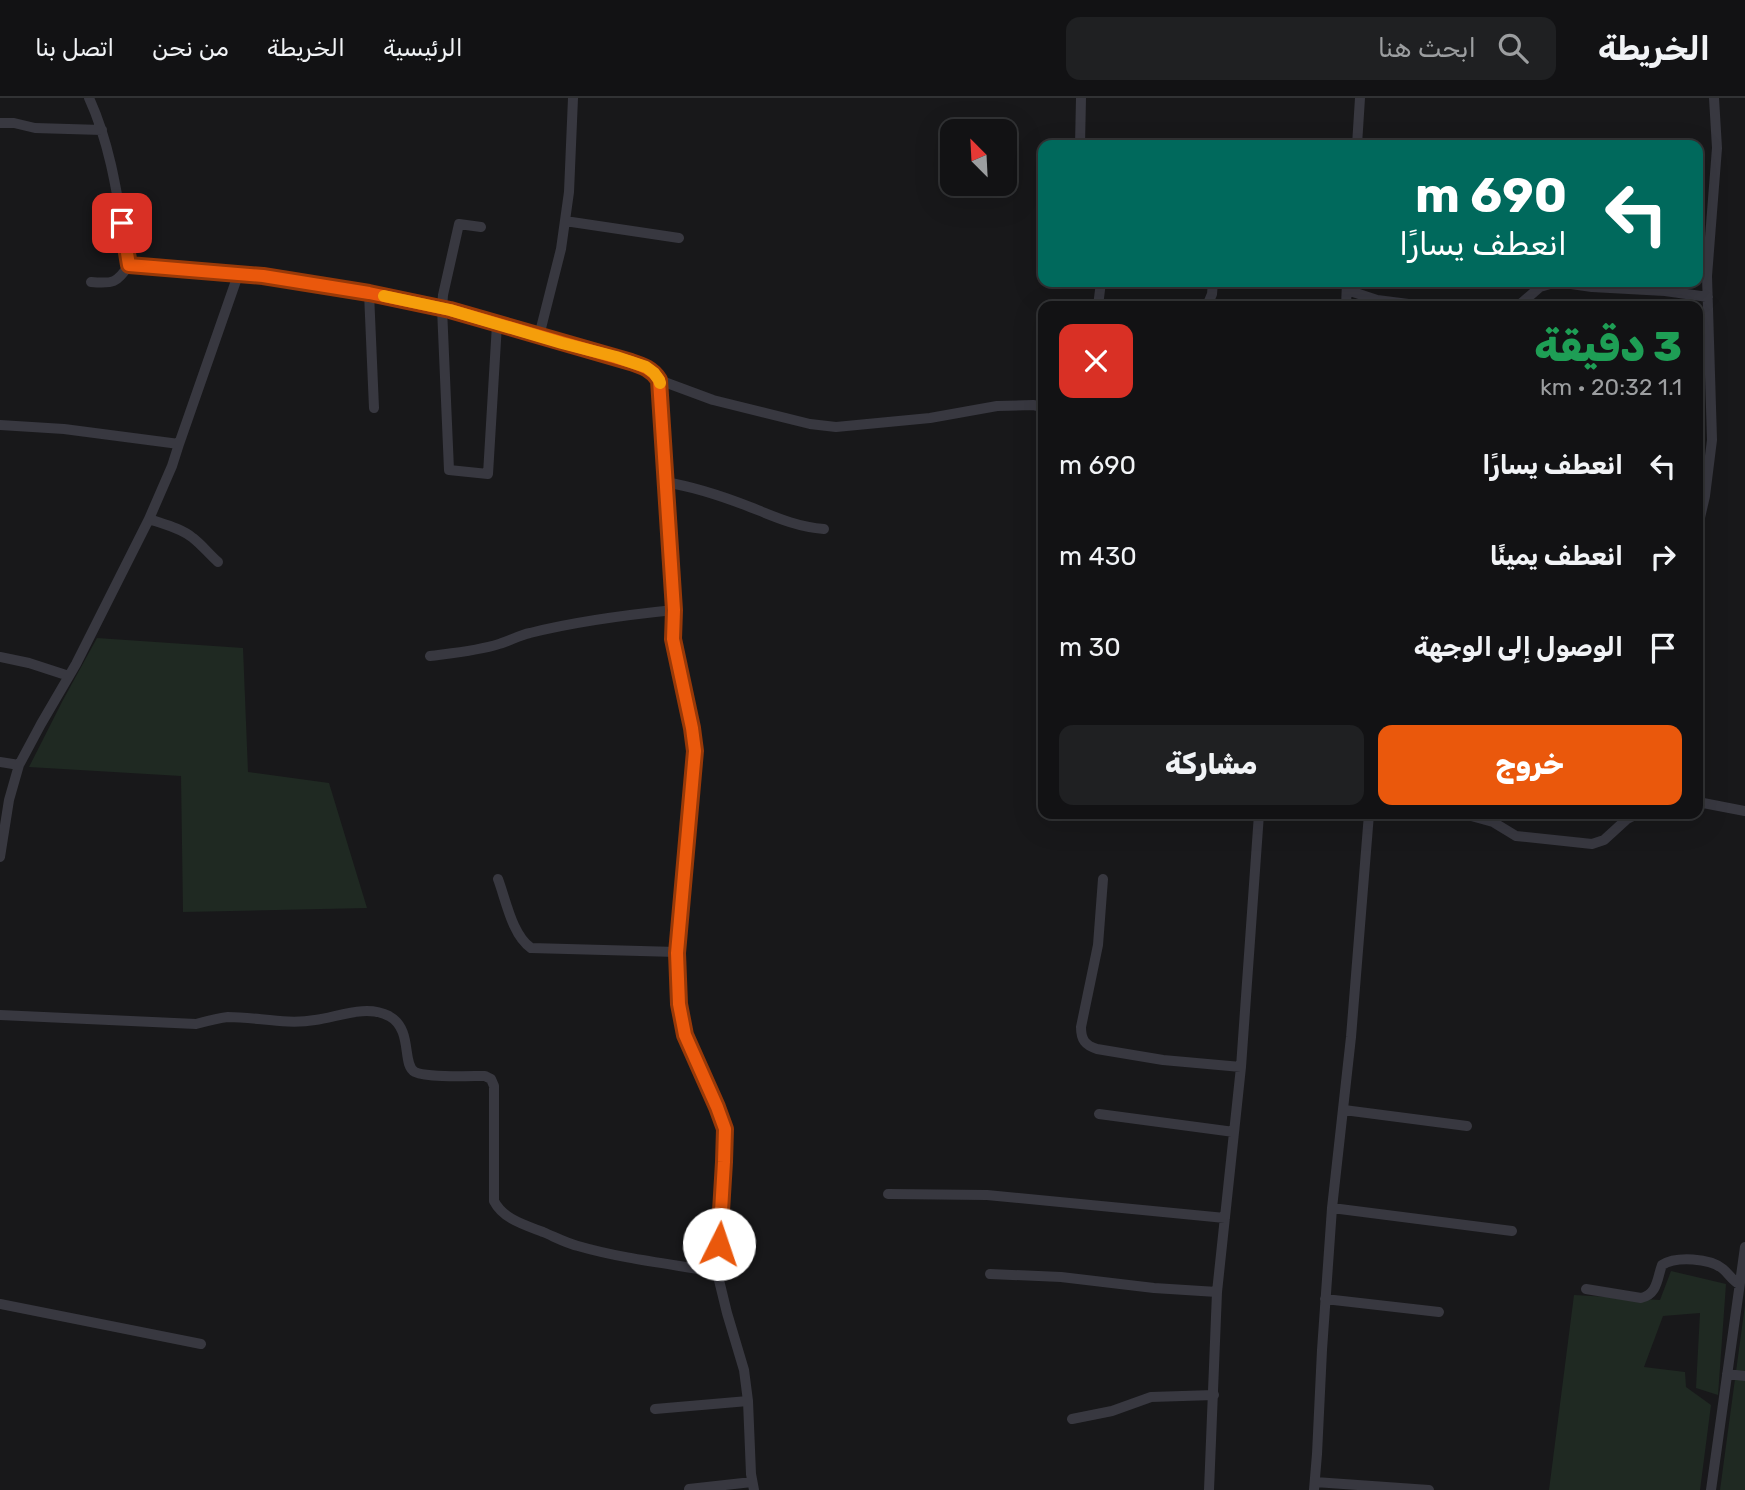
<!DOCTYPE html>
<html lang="ar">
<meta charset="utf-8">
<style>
:root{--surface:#121214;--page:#1f2022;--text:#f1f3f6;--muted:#9c9ea0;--line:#313234;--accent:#ea580c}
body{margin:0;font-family:Rubik,Cairo,sans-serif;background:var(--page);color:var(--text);direction:rtl;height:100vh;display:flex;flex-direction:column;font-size:26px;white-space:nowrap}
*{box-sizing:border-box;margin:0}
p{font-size:23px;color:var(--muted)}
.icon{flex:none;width:38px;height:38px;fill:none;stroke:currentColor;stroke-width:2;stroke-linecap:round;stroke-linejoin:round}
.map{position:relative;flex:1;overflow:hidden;direction:ltr}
.drawer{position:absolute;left:1038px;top:203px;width:665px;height:518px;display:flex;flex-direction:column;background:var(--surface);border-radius:14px;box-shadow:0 7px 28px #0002,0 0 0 2px var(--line);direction:rtl}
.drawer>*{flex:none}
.hud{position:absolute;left:1038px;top:42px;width:665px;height:147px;border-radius:14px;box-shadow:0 7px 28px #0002,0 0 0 2px var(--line);direction:rtl;background:#00695c;color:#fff;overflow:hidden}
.needle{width:46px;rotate:336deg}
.fabs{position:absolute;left:940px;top:21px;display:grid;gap:14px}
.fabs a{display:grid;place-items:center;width:77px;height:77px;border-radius:14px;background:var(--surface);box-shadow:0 7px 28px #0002,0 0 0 2px var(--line);font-size:35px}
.pin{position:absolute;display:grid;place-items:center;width:60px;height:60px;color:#fff;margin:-30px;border-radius:14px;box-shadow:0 4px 10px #0006}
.me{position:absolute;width:77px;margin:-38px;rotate:4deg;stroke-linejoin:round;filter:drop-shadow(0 0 5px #0008)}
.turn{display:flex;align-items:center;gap:24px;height:147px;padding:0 21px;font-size:32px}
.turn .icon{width:91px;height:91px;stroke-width:2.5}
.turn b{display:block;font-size:49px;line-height:60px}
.round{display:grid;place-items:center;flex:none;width:74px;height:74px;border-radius:14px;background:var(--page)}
.summary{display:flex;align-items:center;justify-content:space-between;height:119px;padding:0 21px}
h1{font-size:42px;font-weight:800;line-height:52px;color:#1e9e55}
.cta{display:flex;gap:14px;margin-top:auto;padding:14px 21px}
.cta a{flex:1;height:80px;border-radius:14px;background:var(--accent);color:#fff;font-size:28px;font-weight:800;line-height:80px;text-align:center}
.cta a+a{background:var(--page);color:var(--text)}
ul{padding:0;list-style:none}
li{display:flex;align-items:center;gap:21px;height:91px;padding:0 21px}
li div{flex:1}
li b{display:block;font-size:26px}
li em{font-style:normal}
header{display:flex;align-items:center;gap:42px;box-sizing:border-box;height:98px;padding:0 35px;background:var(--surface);border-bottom:2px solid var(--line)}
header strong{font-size:33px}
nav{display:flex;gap:38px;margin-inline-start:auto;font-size:24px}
.search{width:490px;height:63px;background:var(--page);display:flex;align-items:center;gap:18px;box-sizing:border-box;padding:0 24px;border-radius:14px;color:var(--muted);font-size:26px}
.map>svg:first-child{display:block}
.green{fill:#1f2922}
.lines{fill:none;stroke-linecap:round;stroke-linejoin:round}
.street{stroke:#383840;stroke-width:10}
.route-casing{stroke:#983908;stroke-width:18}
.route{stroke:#ea580c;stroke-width:12}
.slow{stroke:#f59e0b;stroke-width:12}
</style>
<header>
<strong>الخريطة</strong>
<div class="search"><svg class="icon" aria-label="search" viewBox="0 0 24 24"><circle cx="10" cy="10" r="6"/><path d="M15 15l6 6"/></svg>ابحث هنا</div>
<nav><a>الرئيسية</a><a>الخريطة</a><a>من نحن</a><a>اتصل بنا</a></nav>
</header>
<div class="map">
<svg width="1745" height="1392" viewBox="0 0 1745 1392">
<rect width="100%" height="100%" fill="#18181a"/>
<path class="green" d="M97,540L243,550L248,674L329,685L367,810L183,814L181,678L29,669L63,602Z
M1671,1173L1726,1186L1718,1297L1696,1290L1700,1215L1663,1218L1644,1269L1685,1274L1686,1289L1711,1307L1700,1392H1549L1574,1197L1660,1202Z
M1745,1207V1392H1720Z"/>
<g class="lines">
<path class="street" d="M89,0C113,52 119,111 129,167C236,176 345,185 450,212C487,221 524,234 562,245C589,252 643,259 659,282L713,302L810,326L836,329L930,320L997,308L1033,307L1043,309
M0,25H14L35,30L102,32
M1080,47L1081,0
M1357,47L1360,0
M565,123L679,140
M481,129L459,126L443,197L442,210L449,372L488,376L497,226
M91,184C113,186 117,185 129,167
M1347,192L1377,202L1424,208
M369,195L374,310
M1098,208L1101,184
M1207,208L1212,196L1213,184
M1346,208L1347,184
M1518,208L1540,189L1557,184L1592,189L1665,193L1708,199
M539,238L561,151L569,94L573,0
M659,282L674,512L673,541L692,630L695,654L677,854L679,906L685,937L717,1009L725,1031V1064L717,1174L727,1215L744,1272L748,1303L751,1376L754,1392
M0,327L64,331L179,346L238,177
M665,384C695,389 722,398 750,409C775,419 797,429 824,431
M149,421C163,426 181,430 193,440C202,447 209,456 218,464
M1698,428L1705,398L1712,342L1707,178L1717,50L1714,0
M430,558C453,555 477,553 499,546C510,543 519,537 530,535C577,523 625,517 674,512
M0,559L29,565L69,578
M0,664L19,667
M1698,704L1745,713
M1464,716L1493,724L1516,738L1592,746L1604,742L1627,721L1637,716
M0,759L9,702L19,667L41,626L76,566L149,421L172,368L179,346
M498,781C506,802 512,837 531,850L677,854
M1103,781L1098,847L1081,929C1081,942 1085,947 1097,951L1163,962L1241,969
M0,917L196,926C207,923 218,920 228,919C257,919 286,927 315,922C338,919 366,906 389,918C414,932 401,967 415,974C428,980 470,978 485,978L491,981L494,988V1103C503,1121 525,1127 543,1134C555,1139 566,1145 578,1148C623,1161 671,1166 717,1174
M1344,1012L1467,1028
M1099,1016L1234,1034
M888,1096L987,1097L1225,1120
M1332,1110L1512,1133
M990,1176L1061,1179L1154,1190L1217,1194
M1586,1191L1641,1200C1658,1196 1657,1180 1662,1167C1676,1158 1710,1160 1723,1171C1729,1176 1732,1182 1739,1186
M1325,1201L1439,1214
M0,1206L201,1246
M1727,1276L1745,1278
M655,1311L748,1303
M1072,1321L1112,1313L1151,1299L1214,1297
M1315,1384L1429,1392
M689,1391L752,1384
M1209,1392L1217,1194L1241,969L1259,716
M1314,1392L1317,1356L1322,1252L1332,1110L1351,939L1369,716
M1711,1392L1745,1149"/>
</g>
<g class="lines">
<g class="route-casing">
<path id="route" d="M122,125L129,167L263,178L369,195L450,212L631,264C643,268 652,271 659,282L674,512L673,541L692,630L695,653L677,855L679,906L685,937L717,1009L725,1031L724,1064L719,1146"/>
</g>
<use href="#route" class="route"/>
<path class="slow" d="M384,198L450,212L562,245L616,259L646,269L654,275L659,282L660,285"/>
</g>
</svg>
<div class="fabs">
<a><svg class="needle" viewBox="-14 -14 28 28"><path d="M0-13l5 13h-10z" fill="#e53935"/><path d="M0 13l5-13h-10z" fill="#9c9ea0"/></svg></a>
</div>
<div class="pin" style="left:122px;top:125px;background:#d93025"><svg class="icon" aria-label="arrive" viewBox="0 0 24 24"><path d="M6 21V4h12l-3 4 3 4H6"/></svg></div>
<svg class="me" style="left:719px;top:1146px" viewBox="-20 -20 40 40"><circle r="19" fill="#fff"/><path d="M0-13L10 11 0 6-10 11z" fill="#ea580c"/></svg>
<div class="hud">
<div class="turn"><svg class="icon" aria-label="left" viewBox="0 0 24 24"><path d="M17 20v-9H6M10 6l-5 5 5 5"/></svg><div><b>690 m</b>انعطف يسارًا</div></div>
</div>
<section class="drawer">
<div class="summary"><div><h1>3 دقيقة</h1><p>1.1 km · 20:32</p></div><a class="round" style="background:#d93025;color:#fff"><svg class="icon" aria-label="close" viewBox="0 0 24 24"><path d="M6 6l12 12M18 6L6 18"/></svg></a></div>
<ul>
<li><svg class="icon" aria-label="left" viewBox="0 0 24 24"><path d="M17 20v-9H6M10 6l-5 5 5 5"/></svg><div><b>انعطف يسارًا</b></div><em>690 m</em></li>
<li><svg class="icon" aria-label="right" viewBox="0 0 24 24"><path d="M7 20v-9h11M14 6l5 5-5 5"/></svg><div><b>انعطف يمينًا</b></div><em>430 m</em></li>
<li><svg class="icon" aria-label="arrive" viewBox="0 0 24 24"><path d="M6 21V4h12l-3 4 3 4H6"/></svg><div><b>الوصول إلى الوجهة</b></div><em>30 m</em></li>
</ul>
<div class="cta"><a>خروج</a><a>مشاركة</a></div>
</section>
</div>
